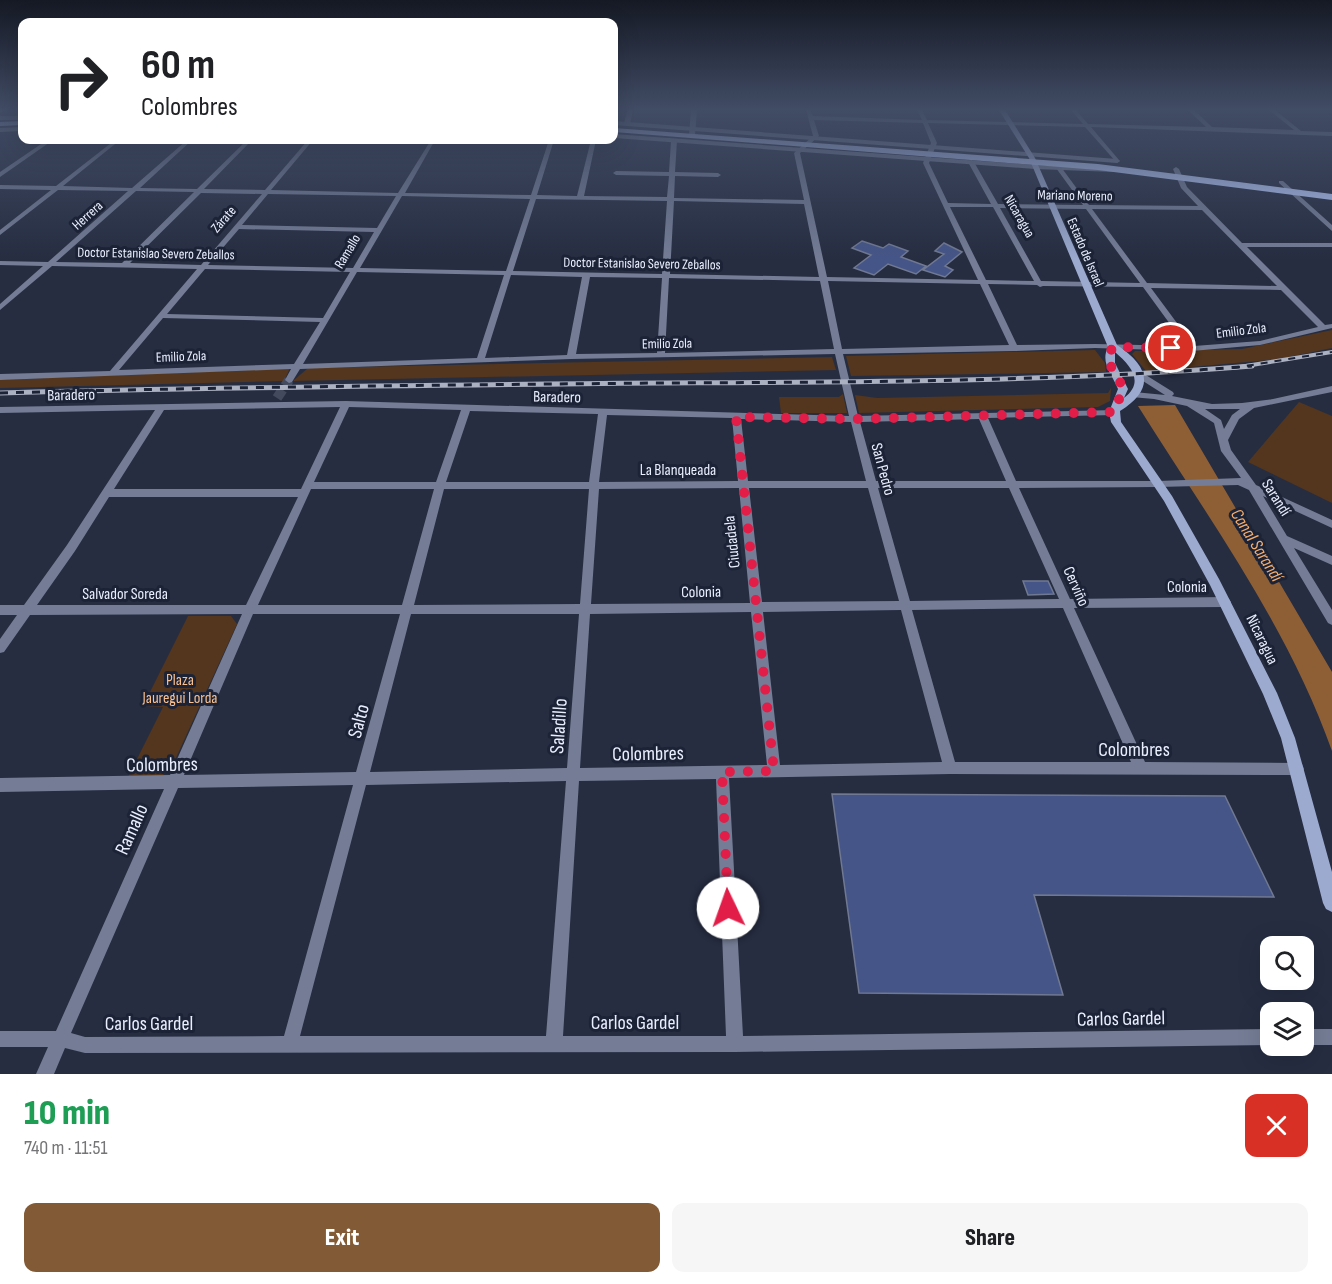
<!DOCTYPE html>
<meta charset="utf-8">
<style>
:root{--surface:#fff;--page:#f6f6f6;--text:#202124;--muted:#757577;--accent:#825a36}
body{margin:0;font-family:"Sofia Sans Condensed",sans-serif;background:var(--page);color:var(--text);height:100vh;display:flex;flex-direction:column;font-size:22px;white-space:nowrap}
*{box-sizing:border-box;margin:0}
p{font-size:20px;color:var(--muted)}
.icon{flex:none;width:33px;height:33px;fill:none;stroke:currentColor;stroke-width:2;stroke-linecap:round;stroke-linejoin:round}
.map{position:relative;height:1074px;overflow:hidden}
.details{display:flex;flex-direction:column;background:var(--surface);flex:1}
.details>*{flex:none}
.hud{position:absolute;left:18px;top:18px;width:600px;height:126px;border-radius:12px;box-shadow:0 6px 24px #0002;background:#fff;color:var(--text);overflow:hidden}
.buttons{position:absolute;left:1260px;top:936px;display:grid;gap:12px}
.buttons a{display:grid;place-items:center;width:54px;height:54px;border-radius:12px;background:var(--surface);box-shadow:0 6px 24px #0002;font-size:30px}
.pin{position:absolute;display:grid;place-items:center;width:51px;height:51px;color:#fff;margin:-26px;border:3px solid #fff;border-radius:50%;box-shadow:0 2px 6px #0007}
.me{position:absolute;width:66px;margin:-33px;rotate:357deg;stroke-linejoin:round;filter:drop-shadow(0 0 4px #0008)}
.turn{display:flex;align-items:center;gap:21px;height:126px;padding:0 24px;font-size:27px}
.turn .icon{width:78px;height:78px;stroke-width:2.5}
.turn b{display:block;font-size:42px;line-height:51px}
.round{display:grid;place-items:center;flex:none;width:63px;height:63px;border-radius:12px;background:var(--page)}
.overview{display:flex;align-items:center;justify-content:space-between;height:102px;padding:0 24px}
h1{font-size:36px;font-weight:800;line-height:45px;color:#1e9e55}
.action{display:flex;gap:12px;margin-top:auto;padding:12px 24px}
.action a{flex:1;height:69px;border-radius:12px;background:var(--accent);color:#fff;font-size:24px;font-weight:800;line-height:69px;text-align:center}
.action a+a{background:var(--page);color:var(--text)}
.map>svg:first-child{display:block}
.green{fill:#53361d}
.water{fill:#8e5f35}
.building{fill:#455587;stroke:#707991;stroke-width:1.5}
.lines{fill:none;stroke-linecap:round;stroke-linejoin:round}
.minor-tunnel{stroke:#434a5d;stroke-width:10;stroke-dasharray:10 4.5;stroke-linecap:butt}
.minor{fill:#747d95;fill-rule:evenodd}
.tertiary{fill:#747d95;fill-rule:evenodd}
.secondary{fill:#9caad0;fill-rule:evenodd}
.primary{fill:#bbcdfe;fill-rule:evenodd}
.rail-far1-casing{stroke:#acb1c1;stroke-width:4}
.rail-casing{stroke:#acb1c1;stroke-width:5}
.rail-far1{stroke:#1c2337;stroke-width:2;stroke-dasharray:7;stroke-linecap:butt}
.rail{stroke:#1c2337;stroke-width:3;stroke-dasharray:8;stroke-linecap:butt}
.route{stroke:#e11d48;stroke-width:10;stroke-dasharray:0 18}
.labels{text-anchor:middle;stroke-width:6;stroke-linejoin:round;paint-order:stroke}
.far-street-label{font-size:14px;fill:#eaeffd;stroke:#1c2337}
.street-label{font-size:16px;fill:#eaeffd;stroke:#1c2337}
.park-label{font-size:16px;fill:#fbc291;stroke:#1c2337}
.water-label{font-size:18px;font-style:italic;fill:#f5ae70;stroke:#1c2337}
.near-street-label{font-size:20px;fill:#eaeffd;stroke:#1c2337}
</style>
<div class="map">
<svg width="1332" height="1074" viewBox="0 0 1332 1074">
<rect width="100%" height="100%" fill="#262d41"/>
<path class="green" d="M1332,330V348L1279,359L1146,371L1132,354L1135,351L1242,349Z
M1095,350L1105,363L1106,372L851,376L846,356Z
M832,357L836,370L293,381L308,368Z
M290,368L284,381L0,388V380Z
M1111,388L1110,401L1098,407L859,413L855,395L877,398L1108,393Z
M843,394L847,413H781L779,397H839Z
M1299,402L1332,416V503L1248,462Z
M188,616H231L237,624L170,771L159,777H128L163,707L143,706Z"/>
<path class="water" d="M1175,405L1332,672V751C1288,626 1208,518 1138,406Z"/>
<path class="building" d="M862,241L883,248L889,244L908,251L901,257L926,266L916,274L888,264L874,275L854,268L871,255L852,248Z
M944,243L962,252L945,266L953,270L945,277L923,270L944,254L935,251Z
M1023,581H1048L1054,594L1028,595Z
M832,794L1225,796L1274,897L1034,895L1063,995L859,993Z"/>
<g class="lines">
<path class="minor-tunnel" d="M277,398L289,380"/>
<path class="minor" d="M0,110H5L0,113Z
M627,110H633L630,124L627,126L624,124Z
M691,110H697L695,135L692,137L689,135Z
M806,110H810L813,116L922,120L917,110H922L927,120L1083,124L1071,110H1076L1088,124L1206,127L1188,110H1194L1212,127L1294,130L1269,110H1275L1301,131L1332,132V136L1091,127L1119,160L1120,161L1117,163L1085,127L928,123L937,143L929,163L948,203L991,204L968,162L971,160L974,162L998,204L1083,205L1056,168L1059,166L1061,167L1089,205L1198,206L1181,188L1173,169L1176,167L1179,169L1187,187L1242,243H1332V247H1247L1325,325L1332,324V328L1260,345L1192,351L1095,348L1015,351L843,354L858,416L1117,410L1118,412L1114,415L988,418L1016,481H1158L1241,478L1221,451L1214,423L1187,406L1154,399L1131,397V393L1134,392L1165,395L1135,376V372H1141L1173,392L1174,394L1172,396L1212,404L1242,403L1273,399L1332,386V392L1254,408L1239,419L1228,440L1231,450L1256,485L1332,520V528L1263,496L1287,536L1332,556V565L1294,548L1332,610V625L1328,623L1249,490L1238,485L1158,487L1019,488L1070,599L1225,597L1229,599L1231,602L1229,605L1225,607L1074,608L1145,762L1297,763L1302,764L1304,769L1302,774L1297,775L950,774L729,778L743,1036L1270,1029V1045L735,1052L85,1053L65,1048L54,1074H36L48,1047H0V1031H56L164,789L0,792V778L170,775L242,614L30,615L4,652L0,653V639L17,615H0V605H24L67,545L155,410L0,413V407L346,401L849,416L835,354L571,359L300,369L292,382L289,383L285,380L291,369L0,380V374L110,371L197,269L52,266L0,310V304L43,266L0,265V261L48,262L128,191L58,190L0,235V230L51,190L0,189V185L56,186L115,140H120L63,186L132,188L187,140H192L140,188L197,189L247,140H252L204,189L265,190L308,140H313L271,190L398,193L431,140H435L405,193L531,195L549,140H554L537,195L577,196L591,140H596L584,196L667,197L669,176L616,175L613,173L616,171L669,172L671,141L674,139L677,141L675,172L718,173L721,175L718,177L675,176L674,198L804,200L794,153L813,136ZM814,120L923,123L931,143L923,163L978,280L827,277L800,153L819,136ZM136,191L194,192L122,263L56,262ZM201,193L262,194L201,265L130,263ZM268,194L396,196L377,228L242,225ZM402,196L530,199L506,271L360,268ZM536,199L667,201L662,274L513,271ZM674,201L804,204L819,277L670,274ZM950,207H993L1034,281L986,280ZM1000,208L1086,209L1140,283L1041,281ZM1092,209L1202,210L1277,286L1147,283ZM239,229L374,232L353,268L208,265ZM205,269L350,272L323,318L167,314ZM357,272L504,275L477,358L303,364ZM511,275L582,277L567,355L485,358ZM590,277L662,278L657,353L576,354ZM669,278L820,281L834,349L665,353ZM828,281L980,284L1009,345L842,349ZM988,284L1037,285L1040,287L1043,286L1143,287L1186,346L1095,344L1017,345ZM1151,288L1281,290L1318,327L1260,341L1194,346ZM163,318L320,322L294,364L119,370ZM340,407L301,489H114L164,410ZM349,407L461,410L436,482H314ZM1205,409H1240L1232,415L1224,429L1221,420ZM470,411L598,414L589,482H446ZM607,415L732,418L738,481L599,482ZM741,419L851,422L866,481H748ZM979,419L1006,481H876L860,422ZM739,488L750,603L591,604L599,489ZM749,488H868L899,601L762,602ZM878,488H1009L1059,599L910,601ZM311,489H434L402,605H258ZM444,489H589L580,604L414,605ZM109,497H298L246,605H37L75,551ZM1063,608L1131,762H955L912,610ZM901,610L942,762L780,765L763,612ZM751,612L767,765L580,768L590,614ZM253,614H400L356,772L184,775ZM411,614H579L567,768L370,772ZM716,779L726,1036H563L579,781ZM566,781L546,1036H300L366,785ZM353,785L284,1036L85,1037L71,1033L178,788Z
M47,140H53L0,177V172Z
M1279,181H1283L1332,225V231L1279,183Z
M1304,1029H1332V1045H1304Z"/>
<path class="tertiary" d="M0,116H22V120H0Z
M614,121L1117,159L1120,161L1117,163L614,125Z
M22,127V131L0,132V128Z
M614,134L1035,165L1115,168L1118,170L1115,172L1035,169L614,138Z"/>
<path class="secondary" d="M999,110H1005L1035,158L1117,345C1150,367 1155,389 1120,411L1121,422L1172,496L1219,579L1277,693L1295,738L1332,872V912L1326,909L1323,903L1281,738L1263,694L1210,585L1164,501L1111,422L1109,412L1118,389C1112,374 1100,363 1108,347L1029,158ZM1115,352C1131,366 1145,382 1124,398L1128,389L1115,363Z"/>
<path class="primary" d="M22,121V125L0,126V122Z
M614,128L1098,164L1332,194V200L1098,170L614,132Z"/>
<g class="rail-far1-casing">
<path id="rail-far1" d="M1233,368L1332,352"/>
</g>
<g class="rail-casing">
<path id="rail" d="M0,393C220,387 440,385 661,383C857,382 1055,382 1252,366"/>
</g>
<use href="#rail-far1" class="rail-far1"/>
<use href="#rail" class="rail"/>
</g>
<linearGradient id="sky" x2="0" y2="1"><stop stop-color="#151924"/><stop offset="0.42" stop-color="#414c65"/><stop offset="1" stop-color="#414c65" stop-opacity="0"/></linearGradient>
<rect width="1332" height="260" fill="url(#sky)"/>
<g class="lines">
<path class="route" d="M728,908L722,772L774,771L736,417L854,419L1114,412L1123,389C1118,374 1102,363 1113,347L1171,348"/>
</g>
<g class="labels">
<g class="far-street-label">
<text transform="translate(1075 195) rotate(1)" y="5">Mariano Moreno</text>
<text transform="translate(87 215) rotate(-42)" y="5">Herrera</text>
<text transform="translate(1020 216) rotate(60)" y="5">Nicaragua</text>
<text transform="translate(223 219) rotate(-49)" y="5">Zárate</text>
<text transform="translate(347 251) rotate(-59)" y="5">Ramallo</text>
<text transform="translate(1086 252) rotate(67)" y="5">Estado de Israel</text>
<text transform="translate(156 253) rotate(1)" y="5">Doctor Estanislao Severo Zeballos</text>
<text transform="translate(642 263) rotate(1)" y="5">Doctor Estanislao Severo Zeballos</text>
<text transform="translate(1241 330) rotate(-7)" y="5">Emilio Zola</text>
<text transform="translate(667 343) rotate(-1)" y="5">Emilio Zola</text>
<text transform="translate(181 356) rotate(-2)" y="5">Emilio Zola</text>
</g>
<g class="street-label">
<text transform="translate(71 394) rotate(-1)" y="6">Baradero</text>
<text transform="translate(557 396) rotate(1)" y="6">Baradero</text>
<text x="678" y="475">La Blanqueada</text>
<text transform="translate(884 469) rotate(75)" y="6">San Pedro</text>
<text transform="translate(1277 497) rotate(58)" y="6">Sarandí</text>
<text transform="translate(731 542) rotate(-96)" y="6">Ciudadela</text>
<text transform="translate(1077 586) rotate(66)" y="6">Cerviño</text>
<text x="1187" y="592">Colonia</text>
<text transform="translate(701 591) rotate(-1)" y="6">Colonia</text>
<text x="125" y="599">Salvador Soreda</text>
<text transform="translate(1263 639) rotate(64)" y="6">Nicaragua</text>
</g>
<g class="park-label">
<text x="180" y="685">Plaza<tspan x="180" dy="18">Jauregui Lorda</tspan></text>
</g>
<g class="water-label">
<text transform="translate(1257 545) rotate(58)" y="6">Canal Sarandí</text>
</g>
<g class="near-street-label">
<text transform="translate(358 721) rotate(-75)" y="7">Salto</text>
<text transform="translate(558 726) rotate(-86)" y="7">Saladillo</text>
<text x="1134" y="756">Colombres</text>
<text transform="translate(648 753) rotate(-1)" y="7">Colombres</text>
<text transform="translate(162 764) rotate(-1)" y="7">Colombres</text>
<text transform="translate(131 829) rotate(-66)" y="7">Ramallo</text>
<text transform="translate(1121 1018) rotate(-1)" y="7">Carlos Gardel</text>
<text x="635" y="1029">Carlos Gardel</text>
<text x="149" y="1030">Carlos Gardel</text>
</g>
</g>
</svg>
<div class="buttons">
<a><svg class="icon" aria-label="search" viewBox="0 0 24 24"><circle cx="10" cy="10" r="6"/><path d="M15 15l6 6"/></svg></a>
<a><svg class="icon" aria-label="layers" viewBox="0 0 24 24"><path d="M12 4l9 5-9 5-9-5zM3 14l9 5 9-5"/></svg></a>
</div>
<div class="pin" style="left:1171px;top:348px;background:#d93025"><svg class="icon" aria-label="arrive" viewBox="0 0 24 24"><path d="M6 21V4h12l-3 4 3 4H6"/></svg></div>
<svg class="me" style="left:728px;top:908px" viewBox="-20 -20 40 40"><circle r="19" fill="#fff"/><path d="M0-13L10 11 0 6-10 11z" fill="#e11d48"/></svg>
<div class="hud">
<div class="turn"><svg class="icon" aria-label="right" viewBox="0 0 24 24"><path d="M7 20v-9h11M14 6l5 5-5 5"/></svg><div><b>60 m</b>Colombres</div></div>
</div>
</div>
<section class="details">
<div class="overview"><div><h1>10 min</h1><p>740 m · 11:51</p></div><a class="round" style="background:#d93025;color:#fff"><svg class="icon" aria-label="close" viewBox="0 0 24 24"><path d="M6 6l12 12M18 6L6 18"/></svg></a></div>
<div class="action"><a>Exit</a><a>Share</a></div>
</section>
